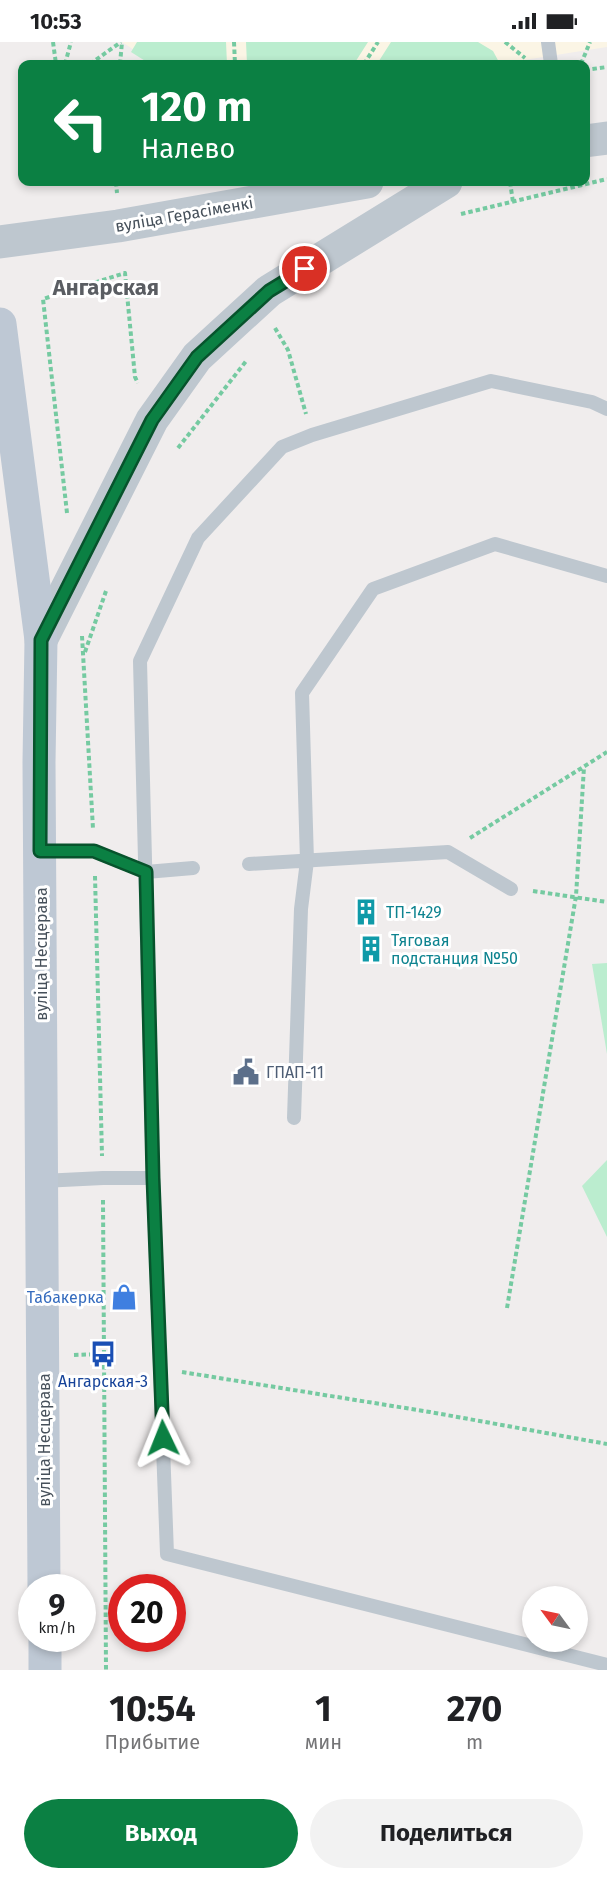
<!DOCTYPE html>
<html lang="ru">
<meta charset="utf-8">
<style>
:root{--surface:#fff;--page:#f2f2f2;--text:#202124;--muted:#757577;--accent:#0b8043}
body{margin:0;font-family:"Fira Sans",sans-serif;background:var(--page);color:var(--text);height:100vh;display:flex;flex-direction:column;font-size:22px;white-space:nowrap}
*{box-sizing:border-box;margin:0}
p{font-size:20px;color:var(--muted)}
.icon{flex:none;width:33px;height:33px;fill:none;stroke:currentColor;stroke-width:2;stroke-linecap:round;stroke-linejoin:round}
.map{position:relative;height:1628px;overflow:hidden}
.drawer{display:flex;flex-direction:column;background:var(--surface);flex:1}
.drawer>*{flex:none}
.banner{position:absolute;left:18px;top:18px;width:572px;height:126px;border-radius:12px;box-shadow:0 3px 9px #0003;background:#0b8043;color:#fff;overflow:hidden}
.needle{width:39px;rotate:303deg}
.tools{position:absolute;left:522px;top:1544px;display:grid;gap:12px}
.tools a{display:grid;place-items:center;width:66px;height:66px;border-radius:50%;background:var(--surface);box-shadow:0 3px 9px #0003;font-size:30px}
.speed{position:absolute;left:18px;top:1532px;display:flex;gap:12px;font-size:30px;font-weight:700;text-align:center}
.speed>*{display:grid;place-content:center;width:78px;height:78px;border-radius:50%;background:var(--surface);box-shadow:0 3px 9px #0003;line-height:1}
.speed small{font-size:15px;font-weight:400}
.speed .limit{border:9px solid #d22;background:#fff;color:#111}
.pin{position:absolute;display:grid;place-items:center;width:51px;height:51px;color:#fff;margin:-26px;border:3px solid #fff;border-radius:50%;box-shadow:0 2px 6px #0007}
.me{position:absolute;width:66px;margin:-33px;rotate:358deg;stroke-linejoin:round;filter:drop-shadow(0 0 4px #0008)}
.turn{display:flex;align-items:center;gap:21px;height:126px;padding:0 24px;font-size:27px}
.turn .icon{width:78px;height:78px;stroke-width:2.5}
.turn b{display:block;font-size:42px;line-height:51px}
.eta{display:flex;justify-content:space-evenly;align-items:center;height:102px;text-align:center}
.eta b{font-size:36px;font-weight:700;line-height:42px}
.action{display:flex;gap:12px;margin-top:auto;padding:12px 24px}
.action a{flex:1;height:69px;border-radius:36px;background:var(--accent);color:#fff;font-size:24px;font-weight:700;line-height:69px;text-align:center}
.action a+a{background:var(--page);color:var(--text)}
.status{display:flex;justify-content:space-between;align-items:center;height:42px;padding:0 30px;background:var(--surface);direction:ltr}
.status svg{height:16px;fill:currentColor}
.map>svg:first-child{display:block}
.commercial{fill:#fbf5e5}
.green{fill:#bbedcf}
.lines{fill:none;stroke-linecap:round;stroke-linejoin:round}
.path{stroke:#75caa1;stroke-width:4;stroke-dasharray:4.5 3;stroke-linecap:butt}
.service{stroke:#bec7cf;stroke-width:14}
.tertiary{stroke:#bec7cf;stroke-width:33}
.secondary{stroke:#bec8d4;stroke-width:33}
.route-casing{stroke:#07532c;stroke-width:15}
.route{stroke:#0b8043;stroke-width:10}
.labels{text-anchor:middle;stroke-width:6;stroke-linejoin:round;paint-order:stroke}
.street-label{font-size:16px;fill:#46505a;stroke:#fff}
.culture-label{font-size:16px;fill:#0d838f;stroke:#fff;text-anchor:start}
.service-label{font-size:16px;fill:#4e5e75;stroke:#fff;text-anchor:start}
.shop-label{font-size:16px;fill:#366cbe;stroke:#fff;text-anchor:end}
.transit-label{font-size:16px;fill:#164399;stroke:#fff}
.district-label{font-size:22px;font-weight:bold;fill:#5a5d62;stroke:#fff}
</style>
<div class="status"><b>10:53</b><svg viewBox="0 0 49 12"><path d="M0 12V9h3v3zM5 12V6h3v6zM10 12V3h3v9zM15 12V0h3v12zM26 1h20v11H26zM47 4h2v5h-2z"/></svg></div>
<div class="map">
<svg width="607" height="1628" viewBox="0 0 607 1628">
<rect width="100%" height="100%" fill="#f0eded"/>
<path class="commercial" d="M122,0H607V5L498,22H156Z"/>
<path class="green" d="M137,0H226L227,22H150L131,10Z
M246,0H368L354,22H247Z
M391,0H478L493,9L500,22H377Z
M607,921V1012L592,922Z
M607,1118V1195L582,1144Z"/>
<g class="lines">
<path class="path" d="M53,0L56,22
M234,0L235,22
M505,0L525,16
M65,22L71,0
M90,22L121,0
M120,22L122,0
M364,22L378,0
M581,22L590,0
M585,28L607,25
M116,140L117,151
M510,140L513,160
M461,172L607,137
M275,286L288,308L306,372
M178,406L247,318
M67,471L43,257L125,231L135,335L138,341
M82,594L93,787
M85,610L106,549
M470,796L607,710
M95,834L102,1114
M533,849L607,860
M103,1158L106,1628
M507,1266L576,854L584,725
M74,1313L103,1312
M182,1330L430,1370L607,1402"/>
<path class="service" d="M548,0L551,22
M40,809H94L146,830L193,826
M249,822L448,810L511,847
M294,1076L301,867L307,819L302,651L373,547L495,502L607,534
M153,1136L140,619L198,496L282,405L312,393L491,339L592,360L607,367
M42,1139L103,1136H153L167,1512L607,1623"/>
<path class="tertiary" d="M585,99L607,96
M0,200L118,184L367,140
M41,598L152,378L197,315L269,249L446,140"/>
<path class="secondary" d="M0,282L41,598L39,720L44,1545
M45,1596V1628"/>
</g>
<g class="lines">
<g class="route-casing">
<path id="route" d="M163,1396L153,1136L146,830L94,809H40L41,598L152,378L197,315L269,249L305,227"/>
</g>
<use href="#route" class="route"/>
</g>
<defs>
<g id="building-bare" transform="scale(2.07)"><path d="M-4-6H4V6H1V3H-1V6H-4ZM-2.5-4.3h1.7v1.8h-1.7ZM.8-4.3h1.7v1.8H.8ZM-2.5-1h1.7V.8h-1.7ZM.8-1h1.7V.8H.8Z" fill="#0f9aa8" stroke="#fff" stroke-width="2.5" paint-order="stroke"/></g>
<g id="civic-bare" transform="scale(2.07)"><path d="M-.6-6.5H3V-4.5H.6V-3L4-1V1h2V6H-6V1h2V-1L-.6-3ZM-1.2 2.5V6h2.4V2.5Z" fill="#5c6f8a" stroke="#fff" stroke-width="2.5" paint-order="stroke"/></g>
<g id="shop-bare" transform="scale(2.07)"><path d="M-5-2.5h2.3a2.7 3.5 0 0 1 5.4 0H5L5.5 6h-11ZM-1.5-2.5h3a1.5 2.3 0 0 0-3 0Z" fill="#3f7fe0" stroke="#fff" stroke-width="2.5" paint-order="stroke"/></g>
<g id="bus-bare" transform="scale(2.07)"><path d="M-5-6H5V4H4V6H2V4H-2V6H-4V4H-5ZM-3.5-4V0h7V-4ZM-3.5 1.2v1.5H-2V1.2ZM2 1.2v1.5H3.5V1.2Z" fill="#1a4fb4" stroke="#fff" stroke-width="2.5" paint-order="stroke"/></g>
</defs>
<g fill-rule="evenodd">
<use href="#building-bare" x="366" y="870"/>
<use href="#building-bare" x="371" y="907"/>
<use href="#civic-bare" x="246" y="1030"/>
<use href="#shop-bare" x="124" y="1255"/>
<use href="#bus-bare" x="103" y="1312"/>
</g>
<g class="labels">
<g class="street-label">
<text transform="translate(184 172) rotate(-10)" y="6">вуліца Герасіменкі</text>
<text transform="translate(41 912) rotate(-90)" y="6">вуліца Несцерава</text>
<text transform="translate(44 1398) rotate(-90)" y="6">вуліца Несцерава</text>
</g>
<g class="culture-label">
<text x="386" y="876">ТП-1429</text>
<text x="391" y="904">Тяговая<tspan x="391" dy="18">подстанция №50</tspan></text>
</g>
<g class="service-label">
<text x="266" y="1036">ГПАП-11</text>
</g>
<g class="shop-label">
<text x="104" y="1261">Табакерка</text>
</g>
<g class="transit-label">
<text x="103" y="1345">Ангарская-3</text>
</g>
<g class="district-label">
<text x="106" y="253">Ангарская</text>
</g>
</g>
</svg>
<div class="tools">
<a><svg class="needle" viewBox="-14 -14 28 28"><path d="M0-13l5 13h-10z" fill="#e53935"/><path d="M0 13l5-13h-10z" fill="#757577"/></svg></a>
</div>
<div class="speed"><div>9<small>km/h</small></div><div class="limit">20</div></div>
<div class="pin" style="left:305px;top:227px;background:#d93025"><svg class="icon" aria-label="arrive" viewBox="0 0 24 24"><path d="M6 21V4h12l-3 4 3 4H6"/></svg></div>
<svg class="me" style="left:163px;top:1396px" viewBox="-20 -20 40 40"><path d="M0-17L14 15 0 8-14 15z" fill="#0b8043" stroke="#fff" stroke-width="4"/></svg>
<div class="banner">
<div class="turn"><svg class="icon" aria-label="left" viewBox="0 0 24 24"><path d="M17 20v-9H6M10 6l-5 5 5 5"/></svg><div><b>120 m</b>Налево</div></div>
</div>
</div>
<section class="drawer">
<div class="eta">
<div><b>10:54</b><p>Прибытие</p></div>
<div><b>1</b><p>мин</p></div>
<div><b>270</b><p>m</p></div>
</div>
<div class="action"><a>Выход</a><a>Поделиться</a></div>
</section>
